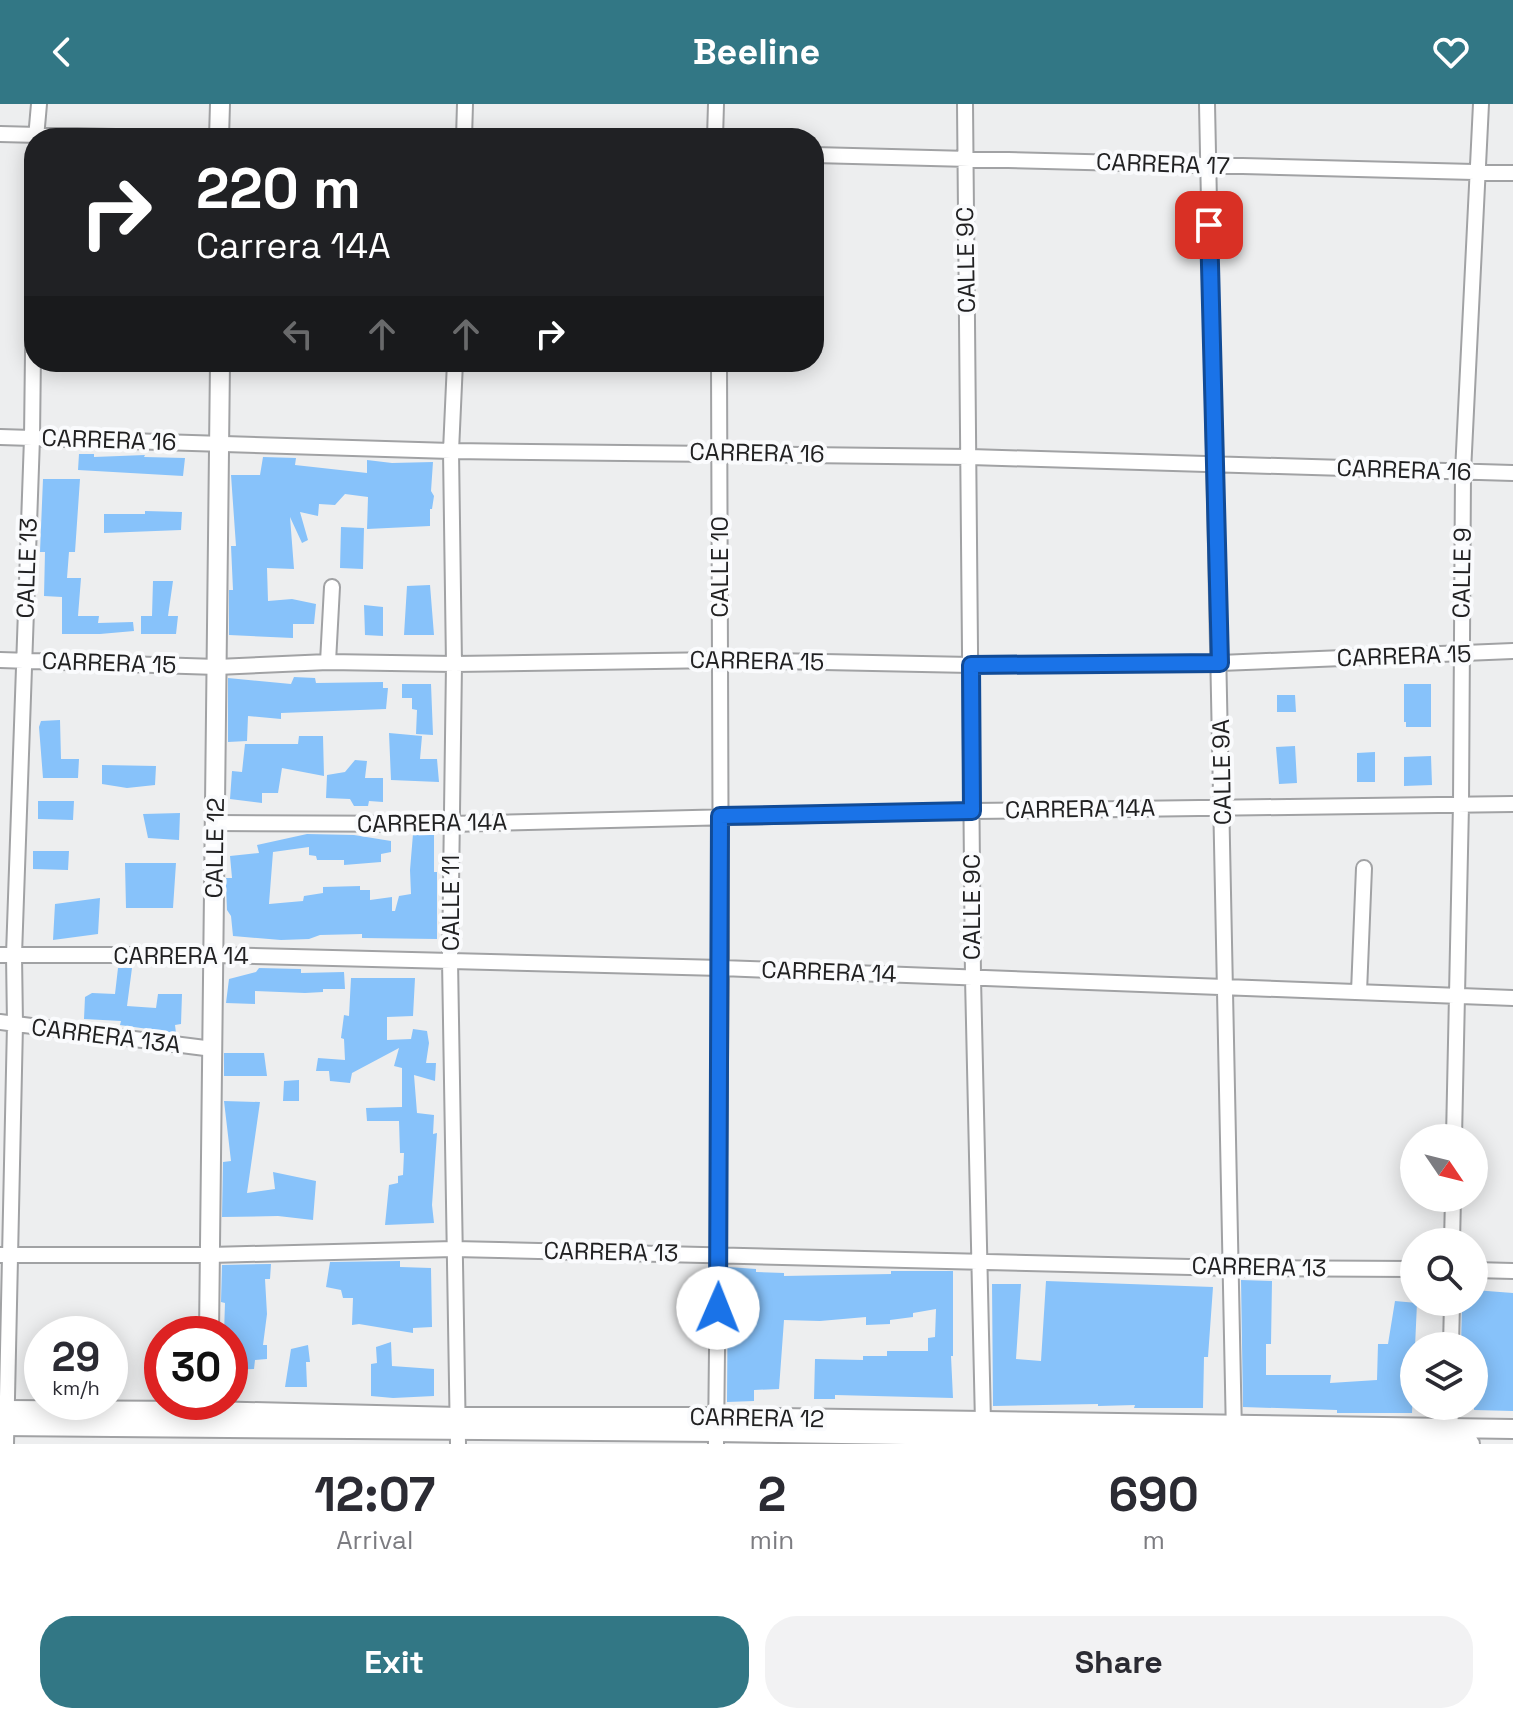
<!DOCTYPE html>
<style>
:root{--surface:#fff;--page:#f2f2f3;--text:#2b2b33;--muted:#7c7c81;--accent:#327785}
body{margin:0;font-family:"Space Grotesk",sans-serif;background:var(--page);color:var(--text);height:100vh;display:flex;flex-direction:column;font-size:30px;white-space:nowrap}
*{box-sizing:border-box;margin:0}
p{font-size:26px;color:var(--muted)}
.icon{flex:none;width:44px;height:44px;fill:none;stroke:currentColor;stroke-width:2;stroke-linecap:round;stroke-linejoin:round}
.map{position:relative;height:1340px;overflow:hidden}
.panel{display:flex;flex-direction:column;background:var(--surface);flex:1}
.panel>*{flex:none}
.guide{position:absolute;left:24px;top:24px;width:800px;height:244px;border-radius:32px;box-shadow:0 4px 20px #0003;background:#202124;color:#fff;overflow:hidden}
.needle{width:52px;rotate:125deg}
.fabs{position:absolute;left:1400px;top:1020px;display:grid;gap:16px}
.fabs a{display:grid;place-items:center;width:88px;height:88px;border-radius:50%;background:var(--surface);box-shadow:0 4px 20px #0003;font-size:40px}
.speed{position:absolute;left:24px;top:1212px;display:flex;gap:16px;font-size:40px;font-weight:700;text-align:center}
.speed>*{display:grid;place-content:center;width:104px;height:104px;border-radius:50%;background:var(--surface);box-shadow:0 4px 20px #0003;line-height:1}
.speed small{font-size:20px;font-weight:400}
.speed .limit{border:12px solid #d22;background:#fff;color:#111}
.pin{position:absolute;display:grid;place-items:center;width:68px;height:68px;color:#fff;margin:-34px;border-radius:16px;box-shadow:0 4px 12px #0006}
.me{position:absolute;width:88px;margin:-44px;rotate:1deg;stroke-linejoin:round;filter:drop-shadow(0 0 6px #0008)}
.turn{display:flex;align-items:center;gap:28px;height:168px;padding:0 40px;font-size:36px}
.turn .icon{width:104px;height:104px;stroke-width:2.5}
.turn b{display:block;font-size:56px;line-height:68px}
.lanes{display:flex;align-items:center;height:76px;padding:0 40px;background:#0003;justify-content:center;gap:40px;direction:ltr}
.lanes .off{opacity:.35}
.eta{display:flex;justify-content:space-evenly;align-items:center;height:136px;text-align:center}
.eta b{font-size:48px;font-weight:800;line-height:56px}
.primary-button{display:flex;gap:16px;margin-top:auto;padding:16px 40px}
.primary-button a{flex:1;height:92px;border-radius:32px;background:var(--accent);color:#fff;font-size:32px;font-weight:800;line-height:92px;text-align:center}
.primary-button a+a{background:var(--page);color:var(--text)}
header{display:flex;justify-content:space-between;align-items:center;height:104px;padding:0 40px;background:var(--accent);color:#fff;font-size:36px;font-weight:800}
.map>svg:first-child{display:block}
.building{fill:#87c2fa}
.lines{fill:none;stroke-linecap:round;stroke-linejoin:round}
.street-casing{stroke:#a1a2a4;stroke-width:18}
.secondary-casing{stroke:#a1a2a4;stroke-width:22}
.street{stroke:#fff;stroke-width:14}
.secondary{stroke:#fff;stroke-width:18}
.route-casing{stroke:#114b97;stroke-width:20}
.route{stroke:#1a73e8;stroke-width:14}
.labels{text-anchor:middle;stroke-width:8;stroke-linejoin:round;paint-order:stroke}
.street-label{font-size:24px;fill:#212122;stroke:#fafbfd}
</style>
<header><svg class="icon" aria-label="back" viewBox="0 0 24 24"><path d="M15 5l-7 7 7 7"/></svg>Beeline<svg class="icon" aria-label="heart" viewBox="0 0 24 24"><path d="M12 20l-8-8c-3-5 5-10 8-4 3-6 11-1 8 4z"/></svg></header>
<div class="map">
<svg width="1513" height="1340" viewBox="0 0 1513 1340">
<rect width="100%" height="100%" fill="#edeeef"/>
<path class="building" d="M79,350H94V353L145,351L144,353L185,354L183,372L78,366Z
M263,353L296,354L295,361L367,369V356L392,359L433,358L431,387L434,392L432,405H430V422L367,425L368,393L345,390L335,401L319,400L318,412L300,408L308,436L302,439L290,413L294,465L267,464L268,497L292,495L316,500L314,520H293V534L229,531V486H233L231,442H236L231,371H260Z
M43,375H80L75,448H69L67,474H81L78,512H99L98,519L133,518L134,527L100,530H62V493L44,492L45,448H40Z
M145,407L182,408L181,426L104,429V410H145Z
M341,423L364,424L363,465L340,464Z
M153,477H173L168,512H178L176,530H141V512H152Z
M430,481L434,531H404L407,482Z
M364,501L383,503V532L365,531Z
M294,573L315,574L316,579L383,578V584H388L386,605L281,609V615L248,612L247,637L228,638V574L291,580Z
M402,580H431L433,631L416,630L417,606L412,605V594H402Z
M1404,580H1431V623H1406V618H1404Z
M1277,591H1295L1296,608H1277Z
M60,616L61,655H79L78,674H43L39,623L41,617Z
M389,629L422,632L420,655H437L439,678L391,676Z
M299,632H323L324,672L282,664L278,689H262V699L230,695L232,667L242,668L245,640H298Z
M1295,642L1297,679L1279,680L1276,643Z
M1375,648V678H1357V649Z
M1431,652L1432,681L1404,682V653Z
M355,656L367,657L365,674H383V698L369,697L368,702H354L350,695L326,694L327,671L345,668Z
M102,661L156,662L155,681L127,684L102,680Z
M38,697H74L73,716L38,715Z
M180,709L179,736L148,734L143,710Z
M307,730L354,731L391,737V748L381,750V758L344,761V756H317L316,752L309,751V743L273,748L269,800L303,797L304,792L323,789V783L360,782V786H370V796L392,793V807H395L399,792L411,790L410,766L413,730H434V768H437V835L362,834V830L320,831L309,835L281,836L233,832L231,812L227,806L226,782V774H232L230,752L259,749L257,741Z
M33,747H69L68,766L33,765Z
M125,759H176L173,804H126Z
M100,794L98,830L53,836L55,800Z
M118,864H132L127,902L156,904L158,890H182L181,920L175,921L176,929L120,921L121,917L84,915L85,893L92,889L115,890Z
M259,864L301,865V869L344,868L345,885H323V888L305,889L255,887V900L226,899L229,875L256,868Z
M351,874H415L413,912L387,913V936L411,935L413,925L427,927L429,939L426,959H436L435,977L414,971L417,1009L434,1011L433,1030L437,1029L432,1101L434,1119L385,1121L389,1081L398,1079V1072L403,1071L404,1049H400L399,1017H367L366,1004L402,1003V964L394,962L399,944L352,969L350,979L330,977L329,967H316L318,954L345,956L344,935L341,934L344,911L349,912Z
M224,949H264L267,972H224Z
M299,976V997H283L284,977Z
M224,997L260,998L247,1089L275,1085L273,1068L316,1077L313,1116L278,1112L222,1113L223,1058L231,1057Z
M400,1157V1163L431,1164L432,1223L413,1224V1229L359,1220L352,1221L353,1194H343L341,1186L326,1183L330,1158Z
M271,1160L270,1175H265L267,1210L263,1241H267V1255L255,1256L254,1265L230,1266V1230H224L225,1199L221,1198L222,1161Z
M728,1163L756,1165V1168L784,1169V1172L891,1170V1167H953V1252H951L953,1294L835,1291V1295H814L815,1255L863,1256V1252H887V1247H928V1234L935,1233L936,1205L913,1209V1213L890,1216V1220L866,1221V1213L820,1217L784,1216L779,1285L754,1286V1297L727,1298Z
M1241,1176L1272,1177L1271,1240H1266V1271H1331L1330,1279L1377,1276L1378,1240H1388L1395,1197L1417,1199L1412,1309H1337V1306L1243,1303Z
M1046,1177L1213,1183L1208,1253H1204L1203,1304H1134L1135,1301L1098,1302V1300L993,1302L992,1180H1021L1016,1255L1041,1257Z
M1474,1186L1513,1189V1307L1474,1306V1242H1461L1462,1198H1474Z
M391,1238L392,1262L434,1265V1292L393,1294L371,1292V1260L377,1259L376,1243Z
M308,1241L310,1258H306L307,1283H285L291,1245Z"/>
<g class="lines">
<g class="street-casing">
<path id="street" d="M965,0L973,874L983,1319
M1207,0L1234,1331
M0,30L154,34
M36,34L39,0
M464,34L465,0
M715,34L716,0
M814,51L1513,69
M455,258L451,347L454,560L450,856L458,1340
M0,333L451,347L970,353L1513,369
M0,556L217,563L328,558L454,560L720,556L971,561L1220,559L1513,547
M328,558L332,483
M215,719L451,720L972,707L1513,700
M0,851H214L721,864L1513,894
M1359,888L1364,764
M0,918L213,945
M1454,1034L1461,700L1463,368L1481,0
M1452,1138L1453,1094
M0,1151H210L454,1145L1231,1164L1414,1165
M1474,1166L1513,1167
M1451,1242L1452,1198
M1450,1332L1451,1302
M6,1340L15,920L14,851L32,334L34,163
M716,1340L721,864L719,258"/>
</g>
<g class="secondary-casing">
<path id="secondary" d="M219,34L220,0
M209,1230L220,258
M0,1306L208,1307L458,1313H717L1513,1325
M0,1322L717,1328L1470,1340"/>
</g>
<use href="#street" class="street"/>
<use href="#secondary" class="secondary"/>
</g>
<g class="lines">
<g class="route-casing">
<path id="route" d="M718,1204L720,712L972,707L971,561L1220,559L1209,121"/>
</g>
<use href="#route" class="route"/>
</g>
<g class="labels">
<g class="street-label">
<text transform="translate(1163 60) rotate(2)" y="8">CARRERA 17</text>
<text transform="translate(966 156) rotate(-91)" y="8">CALLE 9C</text>
<text transform="translate(109 336) rotate(2)" y="8">CARRERA 16</text>
<text transform="translate(757 349) rotate(1)" y="8">CARRERA 16</text>
<text transform="translate(1404 366) rotate(2)" y="8">CARRERA 16</text>
<text transform="translate(720 463) rotate(-90)" y="8">CALLE 10</text>
<text transform="translate(27 464) rotate(-88)" y="8">CALLE 13</text>
<text transform="translate(1462 469) rotate(-89)" y="8">CALLE 9</text>
<text transform="translate(1404 552) rotate(-2)" y="8">CARRERA 15</text>
<text transform="translate(757 557) rotate(1)" y="8">CARRERA 15</text>
<text transform="translate(109 559) rotate(2)" y="8">CARRERA 15</text>
<text transform="translate(1222 668) rotate(-91)" y="8">CALLE 9A</text>
<text transform="translate(1080 705) rotate(-1)" y="8">CARRERA 14A</text>
<text transform="translate(432 719) rotate(-1)" y="8">CARRERA 14A</text>
<text transform="translate(215 744) rotate(-89)" y="8">CALLE 12</text>
<text transform="translate(451 799) rotate(-90)" y="8">CALLE 11</text>
<text transform="translate(972 803) rotate(-90)" y="8">CALLE 9C</text>
<text x="181" y="860">CARRERA 14</text>
<text transform="translate(829 868) rotate(2)" y="8">CARRERA 14</text>
<text transform="translate(106 932) rotate(7)" y="8">CARRERA 13A</text>
<text transform="translate(611 1148) rotate(1)" y="8">CARRERA 13</text>
<text transform="translate(1259 1163) rotate(1)" y="8">CARRERA 13</text>
<text transform="translate(757 1314) rotate(1)" y="8">CARRERA 12</text>
</g>
</g>
</svg>
<div class="fabs">
<a><svg class="needle" viewBox="-14 -14 28 28"><path d="M0-13l5 13h-10z" fill="#e53935"/><path d="M0 13l5-13h-10z" fill="#7c7c81"/></svg></a>
<a><svg class="icon" aria-label="search" viewBox="0 0 24 24"><circle cx="10" cy="10" r="6"/><path d="M15 15l6 6"/></svg></a>
<a><svg class="icon" aria-label="layers" viewBox="0 0 24 24"><path d="M12 4l9 5-9 5-9-5zM3 14l9 5 9-5"/></svg></a>
</div>
<div class="speed"><div>29<small>km/h</small></div><div class="limit">30</div></div>
<div class="pin" style="left:1209px;top:121px;background:#d93025"><svg class="icon" aria-label="arrive" viewBox="0 0 24 24"><path d="M6 21V4h12l-3 4 3 4H6"/></svg></div>
<svg class="me" style="left:718px;top:1204px" viewBox="-20 -20 40 40"><circle r="19" fill="#fff"/><path d="M0-13L10 11 0 6-10 11z" fill="#1a73e8"/></svg>
<div class="guide">
<div class="turn"><svg class="icon" aria-label="right" viewBox="0 0 24 24"><path d="M7 20v-9h11M14 6l5 5-5 5"/></svg><div><b>220 m</b>Carrera 14A</div></div>
<div class="lanes"><svg class="icon off" aria-label="left" viewBox="0 0 24 24"><path d="M17 20v-9H6M10 6l-5 5 5 5"/></svg><svg class="icon off" aria-label="ahead" viewBox="0 0 24 24"><path d="M12 20V5M6 11l6-6 6 6"/></svg><svg class="icon off" aria-label="ahead" viewBox="0 0 24 24"><path d="M12 20V5M6 11l6-6 6 6"/></svg><svg class="icon" aria-label="right" viewBox="0 0 24 24"><path d="M7 20v-9h11M14 6l5 5-5 5"/></svg></div>
</div>
</div>
<section class="panel">
<div class="eta">
<div><b>12:07</b><p>Arrival</p></div>
<div><b>2</b><p>min</p></div>
<div><b>690</b><p>m</p></div>
</div>
<div class="primary-button"><a>Exit</a><a>Share</a></div>
</section>
